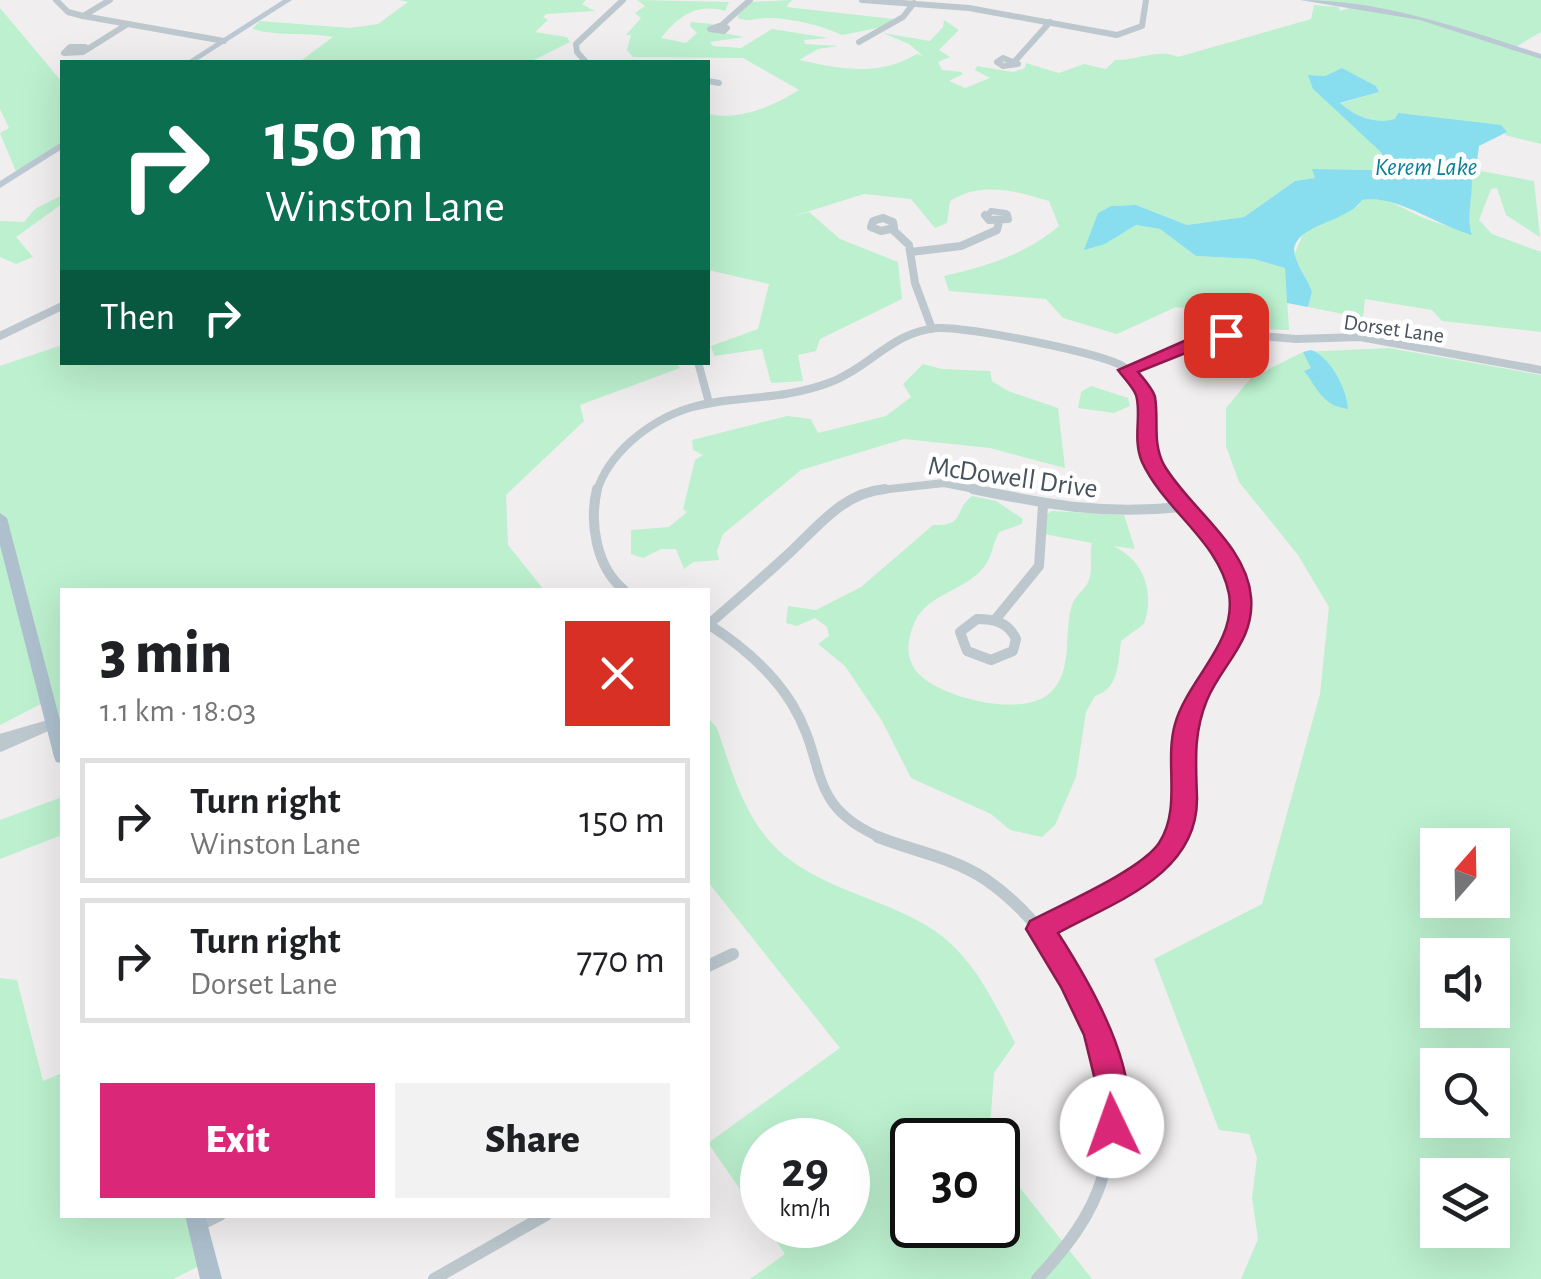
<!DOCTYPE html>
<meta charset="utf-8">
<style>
:root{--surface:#fff;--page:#f2f2f2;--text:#202124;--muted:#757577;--line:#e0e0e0;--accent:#db2777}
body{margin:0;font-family:"Alegreya Sans",sans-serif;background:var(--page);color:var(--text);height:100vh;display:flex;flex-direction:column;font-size:38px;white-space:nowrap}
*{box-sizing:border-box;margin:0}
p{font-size:32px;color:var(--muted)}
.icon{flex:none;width:55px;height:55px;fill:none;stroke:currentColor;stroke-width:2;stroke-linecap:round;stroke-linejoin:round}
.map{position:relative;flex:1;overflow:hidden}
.details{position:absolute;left:60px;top:588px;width:650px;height:630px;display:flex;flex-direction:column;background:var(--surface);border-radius:0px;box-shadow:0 10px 40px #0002}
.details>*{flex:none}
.top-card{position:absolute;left:60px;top:60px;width:650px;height:305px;border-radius:0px;box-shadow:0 10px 40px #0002;background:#0b6e4f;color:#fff;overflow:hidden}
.needle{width:65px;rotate:20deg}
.buttons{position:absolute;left:1420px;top:828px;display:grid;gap:20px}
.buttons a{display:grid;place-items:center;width:90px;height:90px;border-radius:0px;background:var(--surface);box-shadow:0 10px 40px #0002;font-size:50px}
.speed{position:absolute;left:740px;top:1118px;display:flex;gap:20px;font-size:50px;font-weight:700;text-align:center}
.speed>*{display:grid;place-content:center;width:130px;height:130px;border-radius:50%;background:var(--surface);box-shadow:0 10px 40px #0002;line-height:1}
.speed small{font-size:25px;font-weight:400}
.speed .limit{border:5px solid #111;border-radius:15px;background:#fff;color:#111}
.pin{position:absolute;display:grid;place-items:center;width:85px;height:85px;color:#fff;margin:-42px;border-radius:20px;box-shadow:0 5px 15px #0006}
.me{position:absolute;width:110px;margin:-55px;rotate:357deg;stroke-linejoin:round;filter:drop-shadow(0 0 8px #0008)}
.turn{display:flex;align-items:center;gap:35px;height:210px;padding:0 40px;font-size:45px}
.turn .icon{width:130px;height:130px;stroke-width:2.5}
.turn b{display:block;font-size:70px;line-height:85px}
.then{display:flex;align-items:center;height:95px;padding:0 40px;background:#0003;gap:20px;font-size:38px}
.round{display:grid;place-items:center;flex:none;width:105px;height:105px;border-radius:0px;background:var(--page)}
.overview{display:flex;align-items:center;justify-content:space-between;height:170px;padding:0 40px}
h1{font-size:60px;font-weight:800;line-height:75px}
.cta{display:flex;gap:20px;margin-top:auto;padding:20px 40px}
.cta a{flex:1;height:115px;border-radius:0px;background:var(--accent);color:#fff;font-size:40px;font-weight:800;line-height:115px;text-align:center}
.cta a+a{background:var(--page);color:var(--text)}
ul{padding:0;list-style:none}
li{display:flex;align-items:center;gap:30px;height:125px;margin:0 20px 15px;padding:0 20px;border:5px solid var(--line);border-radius:0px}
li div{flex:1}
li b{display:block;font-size:38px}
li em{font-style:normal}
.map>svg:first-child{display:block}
.green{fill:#bcf0ce;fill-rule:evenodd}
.water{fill:#8de}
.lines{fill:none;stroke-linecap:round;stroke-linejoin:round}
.street-far3{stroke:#bcc7ce;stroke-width:6}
.street-far2{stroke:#bcc7ce;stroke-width:8}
.street-far1{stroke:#bcc7ce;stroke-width:10}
.street{stroke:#bcc7ce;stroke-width:12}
.secondary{fill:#bcc8d3;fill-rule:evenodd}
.primary{fill:#aec0ce;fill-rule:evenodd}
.route{fill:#db2777;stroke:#8e194d;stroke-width:2.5}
.labels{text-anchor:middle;stroke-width:9;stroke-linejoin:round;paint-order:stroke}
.far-street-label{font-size:22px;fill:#46535c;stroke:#fff}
.far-water-label{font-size:25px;font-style:italic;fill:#0a7f96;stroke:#fff}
.street-label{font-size:28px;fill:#46535c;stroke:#fff}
</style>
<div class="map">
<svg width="1541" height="1279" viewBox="0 0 1541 1279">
<rect width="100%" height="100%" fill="#f1eeef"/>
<path class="green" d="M399,0H586L582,4L595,11L546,14L543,17L548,20L535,32L567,37L570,42L530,62H299L333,37C306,32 280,37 252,29L260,21L350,28L378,24L408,2Z
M637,0L729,2L725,11C696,3 679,16 661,38L686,43L697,33L690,26L691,22L713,24L708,30L744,37L710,42L713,46L741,48L772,29L829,38L804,40L805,44L838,46L818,49L799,60C841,69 878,77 917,54L923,56L909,44L883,33L930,41L943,27L944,20L959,30L939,50L950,57L938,62L942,70L961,72L963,74L949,81L965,88L990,78L975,70L977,66L1013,72L1025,68L1026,63L1059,73L1084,64L1106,69L1115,60C1136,61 1159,48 1178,57L1311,19L1314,5L1339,7L1340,11L1353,7L1308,0H1541V32L1514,48L1541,57V144L1505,135L1506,132L1398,113L1395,120C1375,125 1355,115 1339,104L1379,92L1376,86L1342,68L1325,76L1309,75L1314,90L1383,153L1373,170L1313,169L1315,178L1295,181L1244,217L1187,225L1136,205L1111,206L1098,213L1105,244L1136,225L1160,229L1196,256L1254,259L1285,268L1289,330L1222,327L1198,309L1176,307L1117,334L1063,318L1046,299L949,291L944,276C988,266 1024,255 1059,226L1049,201C1017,191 980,181 950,201L947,223L935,228L911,199L864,194L790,217L809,212L840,239L898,262L902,299L820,339L816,351L798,355L803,381L771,383L762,349L714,356L711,346L758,329L769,284L708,270V114C738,121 774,106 799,90L743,58L633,57L627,50L631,35H626L641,18L635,13L645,6Z
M792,0L786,7L903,20C881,28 864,31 842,35C820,25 796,19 770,18C759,17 750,23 738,18L739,10L750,2Z
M0,8L62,82V145L17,174L0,133L9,128L0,109Z
M1470,169L1534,181L1540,237L1506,215L1497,188L1491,189L1479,220L1492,234L1541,252V332L1442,321L1432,310L1365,299L1363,318L1308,307L1312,292L1294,255L1304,232L1358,206L1362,200C1389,196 1400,208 1424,218C1439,224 1456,228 1472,233C1465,213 1475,192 1470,169Z
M62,195V204L16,237L33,257L16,264L0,257V221L24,222L35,209Z
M62,345V362L677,363L680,368L580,405L584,421L506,495L508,545L544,590H62V757L52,724L41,704L0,725V366Z
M1389,348L1541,375V1279H1241L1258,1239L1252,1198L1257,1158L1249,1134L1219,1130L1154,959L1262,904L1320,694L1329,607L1298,555L1239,482L1226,446V408L1251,378L1303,352ZM1438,845H1492V900H1438ZM1438,955H1492V1010H1438ZM1438,1065H1492V1120H1438ZM1438,1175H1492V1230H1438Z
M923,364L942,369L990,371L992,381L1008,391L1058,408L1065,468L990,448L904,439L801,470L723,534L717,551L719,560L693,562L684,569L676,549H661L643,558L631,554V530L669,527L687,512L683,509L695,460L703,455L693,450L692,440L787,416L811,419L818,433L886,416L911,397L903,384Z
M1091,386L1128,398L1130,406L1114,413L1078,408L1081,392Z
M972,496L996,501L1023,519L1022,524L999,532C993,543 992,557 984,567C962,594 923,593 912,629C907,643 906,659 917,672C939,698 1024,719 1051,692C1074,669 1063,634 1072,605C1075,595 1086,589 1089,580C1093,569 1089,555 1092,543L1044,534L1047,514L1052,511L1124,515L1135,549L1113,546C1144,560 1155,592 1144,624L1121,641C1118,664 1119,688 1095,696L1086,712L1076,777L1055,825L1042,837L1010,830L991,814L911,778L882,721L845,666L818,644L829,636L827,627L815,618L797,626L786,623L788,606L816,610L861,587L933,525C966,526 953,511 972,496Z
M708,718L717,728C732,771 744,818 778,850C823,891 886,898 935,931C973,957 995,1003 1015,1043L994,1073L989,1140H912V1225H998V1160L1092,1279H750L785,1254L765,1225H848V1140H762V1221L708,1143L840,1048L708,882Z
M62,797V835L0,859V820Z
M0,978L17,980L43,1081L62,1073V1215H195L207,1262L173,1279H0Z"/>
<path class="water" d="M1342,68L1376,86L1379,92L1340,103C1354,116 1376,125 1395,119L1398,113L1501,125L1507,132L1479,146L1477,161L1471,169C1475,193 1465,213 1472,235C1436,225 1396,194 1362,200C1348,223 1287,225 1295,256C1299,269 1308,280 1312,292L1308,307L1287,303L1285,268L1254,259L1196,256L1160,229L1136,225L1105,244L1084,250L1098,213L1111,206L1136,205L1187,225L1244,217L1295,181L1315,178L1312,169L1373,170L1382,153L1313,89L1308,75L1325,76Z
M1311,350C1331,357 1347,390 1348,409C1321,405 1317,387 1304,371L1311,368L1303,352Z"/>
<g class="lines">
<path class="street-far3" d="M56,0L68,12L83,16L224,41
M862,0L969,8L1117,35L1142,26L1146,0
M83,16L110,0
M722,25L727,28L724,31L710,29Z
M722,25L750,0
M859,42L903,17L914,3
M85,47H70L64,53L83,52L126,25
M1003,58L1018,64L1003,66L997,62Z
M1016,60L1050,22
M586,62L577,52L576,44L623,0
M708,81L719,83
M987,217L991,211L1006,213L1007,217"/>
<path class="street-far2" d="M985,215L989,220L1008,219L1007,215
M883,218L893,222L894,228L881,231L871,227L873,221Z
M892,229L909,245L915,283L932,329
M911,252L961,246L997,230L999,222
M0,336L62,306
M698,362L708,399
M1128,370L1206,339L1239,334L1296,339L1360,337L1541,370
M597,491C603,471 615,456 630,442C698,382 755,411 831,382C870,367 893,331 938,328C965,326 1103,353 1124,367C1151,386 1140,416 1147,444C1151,461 1159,477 1170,491
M871,491L944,483L985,491"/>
<path class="street-far1" d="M597,489C589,523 596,567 624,590
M973,489C1050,505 1102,515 1182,507
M1168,489C1201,534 1263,580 1231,643C1216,674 1193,697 1185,732C1176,767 1188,805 1175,839
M977,619C994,619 1008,622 1016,639L1013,651L991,660L967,651L960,632Z
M995,620L1039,566L1043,505
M708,624C741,645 771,670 792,704C829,765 804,806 884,839
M708,625C733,603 759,581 784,558C815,531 840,493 885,489
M0,739L52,724L0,747"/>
<path class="street" d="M878,837C913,851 952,857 985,879C1074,940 1132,1071 1103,1176C1091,1217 1065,1249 1037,1279
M1040,929C1088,905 1149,887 1177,837
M708,966L733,954
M198,1226L220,1215
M434,1279L546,1215"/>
<path class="secondary" d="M283,0H292L195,62H186Z
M1300,0C1383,0 1463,29 1541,54V59L1420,20Z
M62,142V149L0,188V181Z"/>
<path class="primary" d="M0,513L7,518L62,728V763L56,762L54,757L0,545Z
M185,1215H205L222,1279H200Z"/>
</g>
<path class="route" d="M1226,330L1233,331V339L1203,346L1138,372C1144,379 1153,389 1155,397C1159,421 1152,442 1164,465C1189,508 1247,545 1251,597C1255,641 1222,664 1207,700C1193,734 1196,763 1197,798C1198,875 1114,902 1058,933C1089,981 1147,1078 1123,1136L1112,1140L1101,1136L1097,1126L1095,1080L1084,1035L1061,987L1026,929L1030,921C1062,904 1141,870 1159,843C1182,808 1164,762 1175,724C1187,680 1237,643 1229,594C1219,541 1164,510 1142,462C1132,438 1142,415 1136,395C1133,387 1123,377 1118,370L1191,338Z"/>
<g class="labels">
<g class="far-street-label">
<text transform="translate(1394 328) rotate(8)" y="8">Dorset Lane</text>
</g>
<g class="far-water-label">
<text x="1426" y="175">Kerem Lake</text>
</g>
<g class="street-label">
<text transform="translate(1013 476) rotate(8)" y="10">McDowell Drive</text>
</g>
</g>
</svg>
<div class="buttons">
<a><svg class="needle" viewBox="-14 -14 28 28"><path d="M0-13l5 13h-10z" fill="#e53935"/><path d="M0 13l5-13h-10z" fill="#757577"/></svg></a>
<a><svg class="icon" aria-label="sound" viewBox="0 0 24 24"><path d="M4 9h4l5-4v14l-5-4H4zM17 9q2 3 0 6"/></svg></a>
<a><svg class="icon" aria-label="search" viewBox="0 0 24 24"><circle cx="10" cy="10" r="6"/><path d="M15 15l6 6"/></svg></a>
<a><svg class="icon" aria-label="layers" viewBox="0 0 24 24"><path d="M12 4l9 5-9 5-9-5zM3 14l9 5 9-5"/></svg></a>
</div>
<div class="speed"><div>29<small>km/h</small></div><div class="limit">30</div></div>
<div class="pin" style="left:1226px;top:335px;background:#d93025"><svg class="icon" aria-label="arrive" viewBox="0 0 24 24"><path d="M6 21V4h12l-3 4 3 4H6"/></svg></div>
<svg class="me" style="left:1112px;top:1126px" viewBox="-20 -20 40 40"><circle r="19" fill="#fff"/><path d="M0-13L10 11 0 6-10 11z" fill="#db2777"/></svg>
<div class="top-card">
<div class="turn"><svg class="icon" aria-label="right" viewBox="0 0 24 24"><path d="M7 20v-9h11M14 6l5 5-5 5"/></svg><div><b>150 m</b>Winston Lane</div></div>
<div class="then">Then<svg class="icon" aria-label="right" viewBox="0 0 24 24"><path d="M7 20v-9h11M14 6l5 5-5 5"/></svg></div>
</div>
<section class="details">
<div class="overview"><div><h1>3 min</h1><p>1.1 km · 18:03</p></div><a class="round" style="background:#d93025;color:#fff"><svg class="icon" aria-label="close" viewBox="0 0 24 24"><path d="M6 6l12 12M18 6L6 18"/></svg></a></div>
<ul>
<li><svg class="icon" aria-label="right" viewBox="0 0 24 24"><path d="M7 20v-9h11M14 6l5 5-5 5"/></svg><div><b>Turn right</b><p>Winston Lane</p></div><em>150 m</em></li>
<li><svg class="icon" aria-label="right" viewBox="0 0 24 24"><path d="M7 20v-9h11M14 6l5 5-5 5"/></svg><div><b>Turn right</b><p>Dorset Lane</p></div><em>770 m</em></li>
</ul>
<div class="cta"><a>Exit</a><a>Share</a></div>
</section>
</div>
